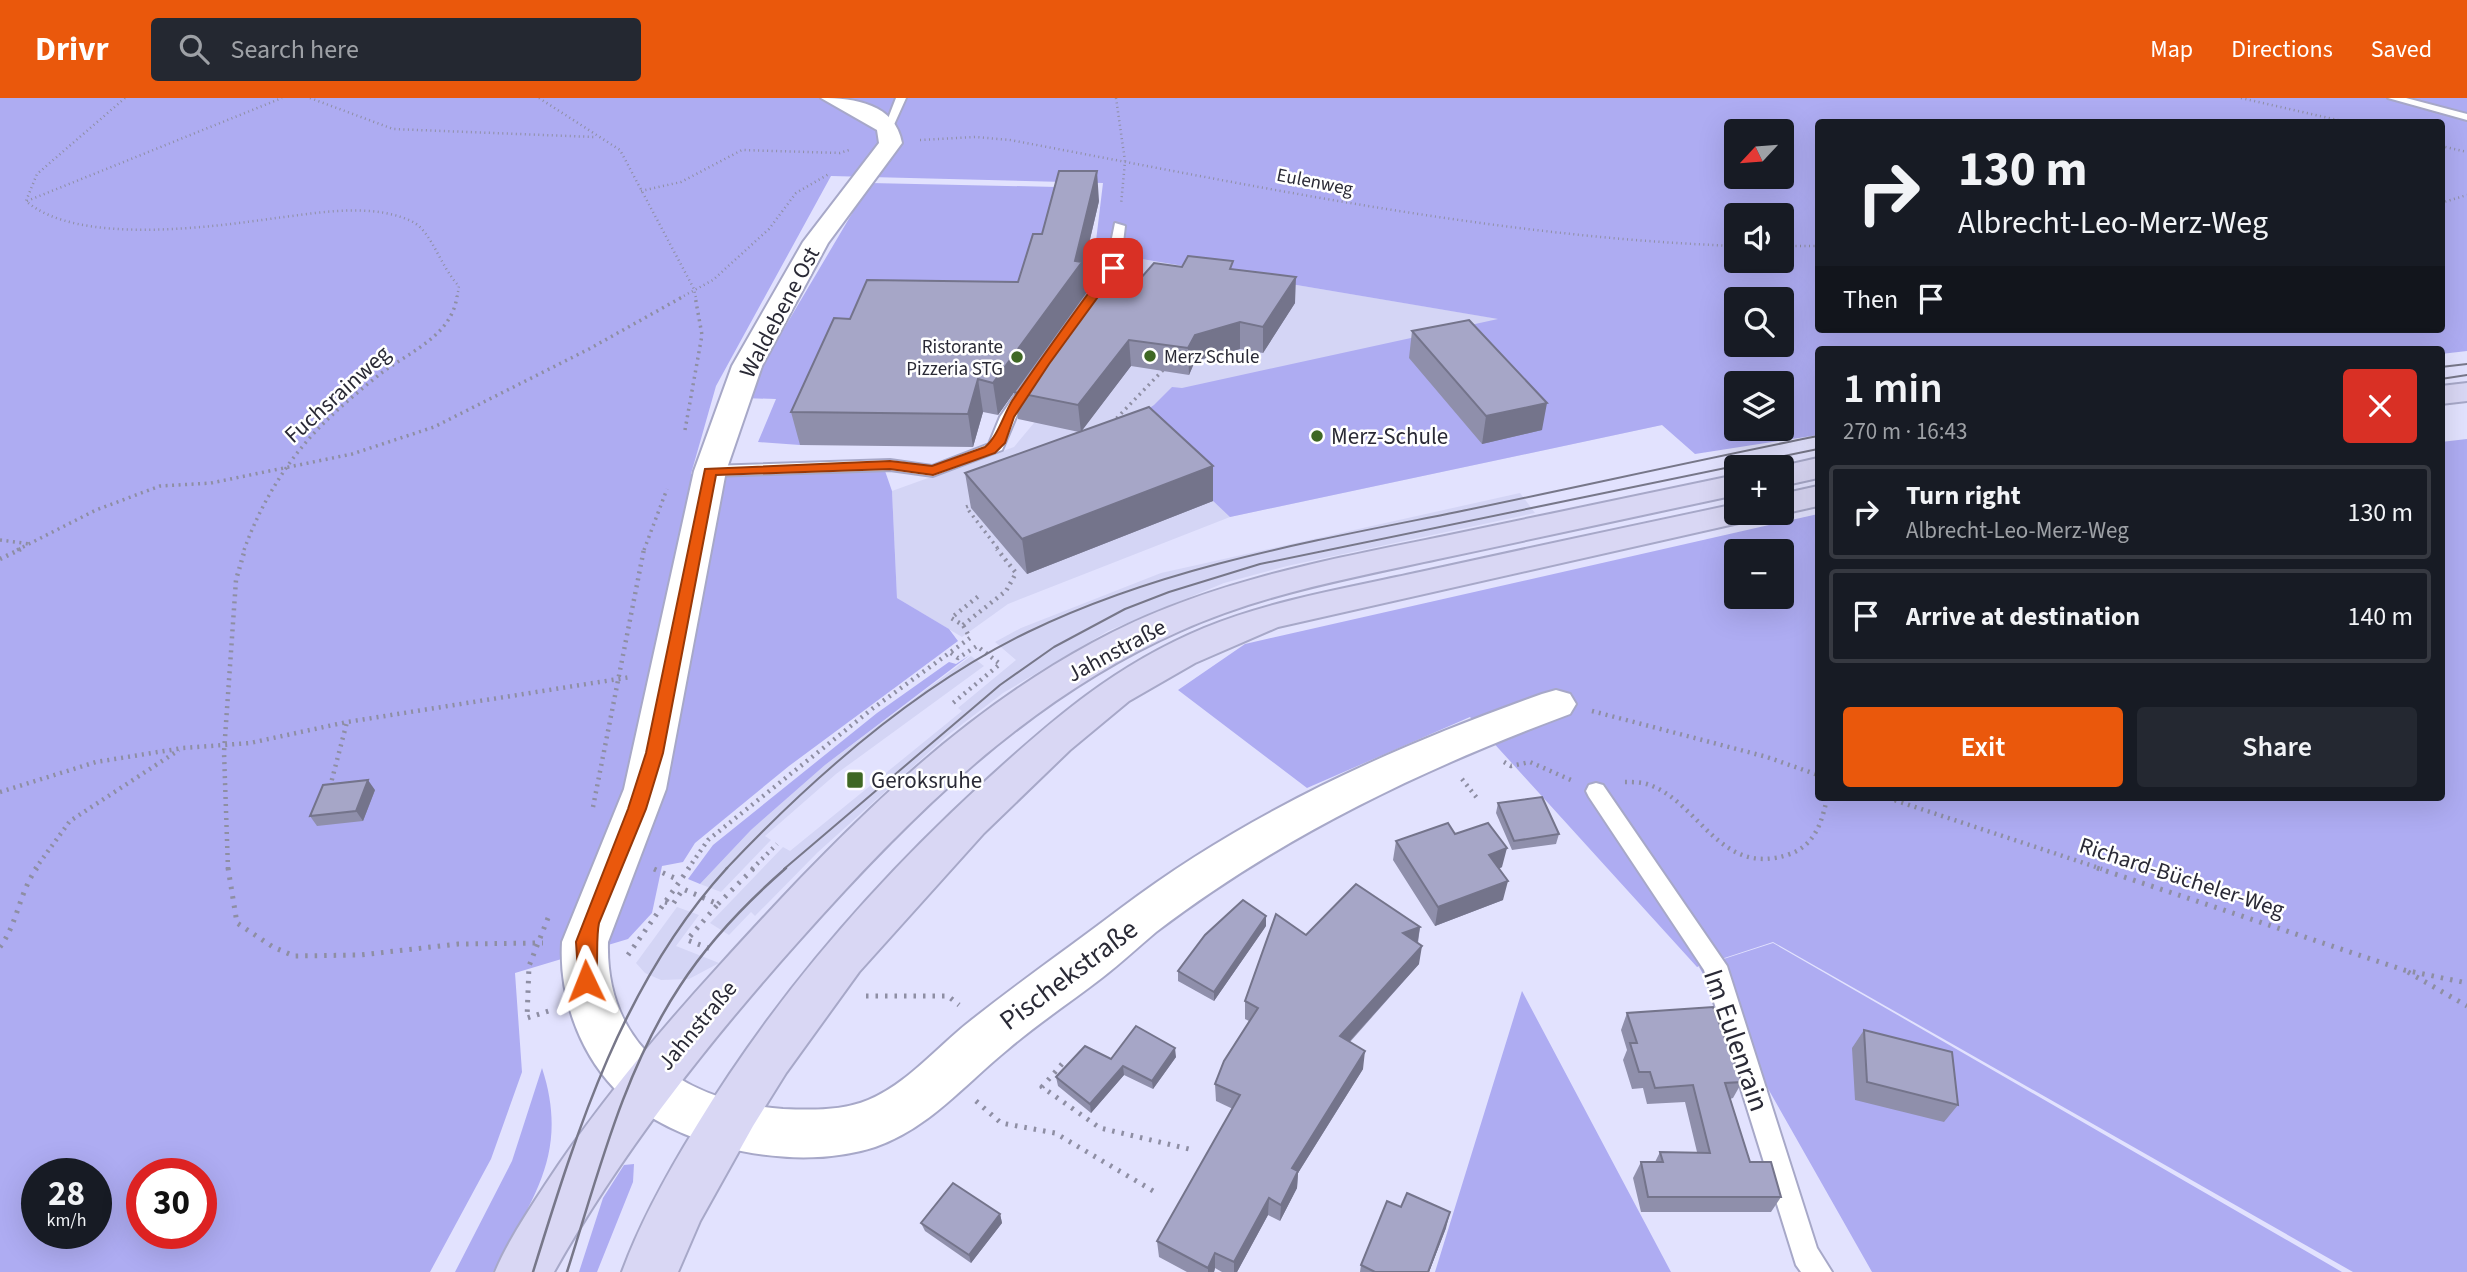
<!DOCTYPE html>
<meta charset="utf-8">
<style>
:root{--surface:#171b24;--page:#242831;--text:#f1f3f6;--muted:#9ea1a6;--line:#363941;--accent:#ea580c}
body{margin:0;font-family:"Source Sans 3",sans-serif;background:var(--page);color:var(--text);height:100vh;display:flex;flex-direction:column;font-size:26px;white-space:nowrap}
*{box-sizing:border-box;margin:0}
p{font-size:23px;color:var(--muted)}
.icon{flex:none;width:38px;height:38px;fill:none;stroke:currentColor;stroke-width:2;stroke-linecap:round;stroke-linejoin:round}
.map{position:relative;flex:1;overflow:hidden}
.panel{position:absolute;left:1815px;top:248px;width:630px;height:455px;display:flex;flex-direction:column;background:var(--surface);border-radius:7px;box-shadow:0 7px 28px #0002}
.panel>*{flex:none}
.guide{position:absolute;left:1815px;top:21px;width:630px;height:214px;border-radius:7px;box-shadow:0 7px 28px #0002;background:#171b24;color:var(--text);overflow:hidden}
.needle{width:46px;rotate:244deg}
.buttons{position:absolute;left:1724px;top:21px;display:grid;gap:14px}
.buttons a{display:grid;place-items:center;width:70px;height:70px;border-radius:7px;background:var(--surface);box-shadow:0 7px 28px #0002;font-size:35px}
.speed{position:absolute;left:21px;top:1060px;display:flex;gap:14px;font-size:35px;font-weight:700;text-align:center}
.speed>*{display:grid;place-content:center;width:91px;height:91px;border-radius:50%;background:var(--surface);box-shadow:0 7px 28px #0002;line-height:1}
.speed small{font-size:18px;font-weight:400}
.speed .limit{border:10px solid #d22;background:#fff;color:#111}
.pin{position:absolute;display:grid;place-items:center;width:60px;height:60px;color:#fff;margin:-30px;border-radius:14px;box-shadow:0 4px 10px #0006}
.me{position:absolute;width:77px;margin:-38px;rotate:358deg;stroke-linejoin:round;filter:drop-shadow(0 0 5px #0008)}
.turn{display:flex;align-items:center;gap:24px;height:147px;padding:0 28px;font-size:32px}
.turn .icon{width:91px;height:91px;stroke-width:2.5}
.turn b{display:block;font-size:49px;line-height:60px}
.then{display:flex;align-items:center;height:66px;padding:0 28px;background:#0003;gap:14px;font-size:26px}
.round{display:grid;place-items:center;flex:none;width:74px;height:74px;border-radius:7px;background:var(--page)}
.overview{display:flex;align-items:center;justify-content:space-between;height:119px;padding:0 28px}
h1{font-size:42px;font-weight:600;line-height:52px}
.action{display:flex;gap:14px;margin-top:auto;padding:14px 28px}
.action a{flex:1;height:80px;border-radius:7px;background:var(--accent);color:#fff;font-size:28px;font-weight:600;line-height:80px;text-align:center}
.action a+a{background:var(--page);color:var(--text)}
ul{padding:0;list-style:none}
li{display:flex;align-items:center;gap:21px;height:94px;margin:0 14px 10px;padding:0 14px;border:4px solid var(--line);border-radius:7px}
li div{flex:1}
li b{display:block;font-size:26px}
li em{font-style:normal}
header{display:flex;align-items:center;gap:42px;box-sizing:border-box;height:98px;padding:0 35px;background:var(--accent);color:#fff}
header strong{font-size:33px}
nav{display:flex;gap:38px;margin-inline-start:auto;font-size:24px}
.search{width:490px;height:63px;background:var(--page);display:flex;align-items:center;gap:18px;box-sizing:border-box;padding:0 24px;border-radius:7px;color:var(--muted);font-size:26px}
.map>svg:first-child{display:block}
.built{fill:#d4d5f5}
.green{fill:#aeacf2;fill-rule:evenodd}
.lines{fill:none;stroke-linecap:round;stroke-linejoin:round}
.service-casing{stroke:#a7a8c8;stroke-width:4}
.minor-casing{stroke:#a7a8c8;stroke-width:4}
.secondary-casing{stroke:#a7a8c8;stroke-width:4}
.path-far3{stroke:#8e8ea3;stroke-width:2.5;stroke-dasharray:1 3.5;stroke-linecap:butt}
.path-far2{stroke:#8e8ea3;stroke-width:3.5;stroke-dasharray:2 4.5;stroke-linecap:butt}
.path-far1{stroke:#8e8ea3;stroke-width:4.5;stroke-dasharray:2 5;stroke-linecap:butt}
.path{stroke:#8e8ea3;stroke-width:5;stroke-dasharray:2.5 7;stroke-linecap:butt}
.service{fill:#fff;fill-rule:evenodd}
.minor{fill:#fff;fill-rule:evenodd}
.secondary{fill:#d9d7f4;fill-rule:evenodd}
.tram-far1{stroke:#777789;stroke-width:2}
.tram{stroke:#777789;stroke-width:2.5}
.wall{fill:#8f8fab}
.shaded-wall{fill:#74748b}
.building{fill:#a6a6c7;stroke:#74748b;stroke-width:2}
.route{fill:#ea580c;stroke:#983908;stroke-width:2}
.poi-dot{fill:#3f6824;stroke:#fff;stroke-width:2.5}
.labels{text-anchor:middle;stroke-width:5;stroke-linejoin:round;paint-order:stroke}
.far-street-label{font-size:19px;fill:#2a2a36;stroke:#fff}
.far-poi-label{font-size:19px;fill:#2a2a36;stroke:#fff;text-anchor:end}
.street-label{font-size:23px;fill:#2a2a36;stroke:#fff}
.poi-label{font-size:23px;fill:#2a2a36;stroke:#fff;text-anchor:start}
.near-street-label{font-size:28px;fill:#2a2a36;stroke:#fff}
</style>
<header>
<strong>Drivr</strong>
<div class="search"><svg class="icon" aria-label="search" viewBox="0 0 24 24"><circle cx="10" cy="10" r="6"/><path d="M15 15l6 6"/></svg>Search here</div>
<nav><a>Map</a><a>Directions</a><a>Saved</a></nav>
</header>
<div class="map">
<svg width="2467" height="1174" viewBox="0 0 2467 1174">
<rect width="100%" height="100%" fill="#e2e2fe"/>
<path class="built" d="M1130,159L1547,229L1662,327L1230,419L1008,506L962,539L897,500L892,393L1014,349L1044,313L1113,170Z
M1520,395L1535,415L1287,468L1224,485L1108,533L1003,595L948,637L817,755L755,818L751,814L729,837L710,825L783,749L790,753L962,613L958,610L1016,562L995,544L1021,530L1161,475Z
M971,558L984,568L836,676L765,738L771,742L721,794L700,786L751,732L825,667Z
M677,809L699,817L676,848L719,865L689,881L661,882L645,875L636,865Z"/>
<path class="green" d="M0,0H2467V253L2441,256V252H1818V337L1695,356L1662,327L1230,419L1151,344L1113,335L1154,307L1172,289L1182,290L1498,221L1130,159L1096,143L1103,85L831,78L716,288L691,376L884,370L892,393L897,500L949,531L958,543L789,668L695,745L683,764L662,768L652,815L628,841L515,875L522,974L491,1061L430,1174H0ZM1818,24H2441V231H1818ZM1736,33H1782V79H1736ZM1736,117H1782V163H1736ZM1736,201H1782V247H1736ZM1736,285H1782V331H1736ZM37,1076H96V1136H37ZM142,1076H201V1136H142Z
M870,85L1057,89L1022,215L841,252L800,347L758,344L776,301L743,300Z
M2467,341V1174H2353L1773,844L1697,869L1470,619L1307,690L1178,592L1245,546L1818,416V700H2441V344ZM1736,453H1782V499H1736Z
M970,557L825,667L751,732L700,786L688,781L713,747L877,615L949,564L956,566Z
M1773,845L2342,1174H1872L1699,869Z
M1522,893L1671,1174H1435Z
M542,970C570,1056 532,1101 493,1174H455L512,1063Z
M634,1066L633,1084L597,1174H579L603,1100L624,1067Z"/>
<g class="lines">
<g class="service-casing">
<path id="service" d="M896,0H906L892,31H884Z
M2388,0H2406L2467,16V22Z
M1115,125L1125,128L1120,170L1100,198H1090L1088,195L1106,170Z
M1029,283L1036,287L1016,319L1002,352L933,378L890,372L710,378L702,373L710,368L890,362L932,368L989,346L1000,319L1024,284Z
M1596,685L1603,687L1727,868L1817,1150L1832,1174H1801L1796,1167L1704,872L1589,699L1586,693L1589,687Z"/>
</g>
<g class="minor-casing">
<path id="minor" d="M821,0C855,0 895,6 902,45L828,145L762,268L726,373L666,691L608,844C605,949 684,1004 783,1011C811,1012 842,1013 868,1002C906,987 937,949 969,924C1018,885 1071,848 1121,810C1248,714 1393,649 1542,596L1556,592L1570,596L1576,606L1570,616C1422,671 1282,738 1156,834C1138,849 1121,865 1103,879C1071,904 1037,926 1007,952C964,987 928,1031 875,1049C796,1075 672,1051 614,990C578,952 559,896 562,844L624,691L694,373L732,268L803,144L879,45L877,32Z"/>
</g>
<g class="secondary-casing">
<path id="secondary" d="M2467,285V303L2441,306V288Z
M1818,360V380L1782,388V369H1778Z
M1736,377V397C1637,418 1537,440 1438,461C1351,480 1262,496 1180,533C1026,601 907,721 797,845C706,947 621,1055 554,1174H495C508,1143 527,1115 545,1087C596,1009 656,937 719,868C830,746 946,624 1092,545C1199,486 1321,463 1440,439C1539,418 1637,398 1736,377Z
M1818,388V408L1782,416L1776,415H1782V396Z
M1736,406V415H1757L1752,422L1278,529L1195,565L1129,603L1070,652L984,735L859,874L786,975L753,1028L700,1123L678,1174H622C641,1122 668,1074 697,1027C775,899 872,787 982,686C1053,621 1115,567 1204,530C1273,502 1347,490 1420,474C1525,451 1631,428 1736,406Z"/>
</g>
<path class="path-far3" d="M125,0L37,76L26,103C77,148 212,129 276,120C318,115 373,104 413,124C432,134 441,170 459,188L457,200
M310,0L393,31L594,39
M539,0L620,52L694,191L696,200
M1116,0L1125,63L1121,107
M2241,0L2346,24
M920,42L976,39L1010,42C1251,87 1490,139 1736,148
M2441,48L2467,54
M641,93L681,84L742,52L840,55L849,52
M27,103L282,0
M2441,105L2467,97
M1782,148H1818
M680,200L713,182L769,131L796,95L829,76"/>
<path class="path-far2" d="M1112,325L1167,268
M685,332L702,237L695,198
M974,406L966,409L999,452
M0,442L30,446
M17,452L96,412L160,388L211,385L352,356L434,329L589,251L684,198
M244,452C260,408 284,367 316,333C336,312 358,294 380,276C409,254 452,238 457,198
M644,452L667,391"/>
<path class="path-far1" d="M0,461L21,451
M963,527L1006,493L1016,475L997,451
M951,555L958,560L977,548L1000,566L953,605
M1592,613L1767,659L1818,677
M1504,664L1511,668L1530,664L1571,682
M1462,681L1477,700
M1625,684C1632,684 1640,684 1647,686C1700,703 1719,781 1790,756C1815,747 1822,724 1827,700
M330,689L347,624
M0,694L96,664L183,650L250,645L347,624L631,579
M1888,700L2102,771
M593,709L644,451
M35,771L70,723L179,652
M228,771L224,654L236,482L245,451
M688,771L708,742L872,611L970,540L963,527L951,520L980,497
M752,771L777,746"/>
<path class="path" d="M228,770L237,825L273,849L294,858L360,857L458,846L543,845
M2097,770L2404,872L2467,885
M654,771L679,782
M665,804L673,806L683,791L718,806L687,842L711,851
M718,806L754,770
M548,820L529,868L527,920L552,912
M0,849C18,825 19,794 37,770
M628,857L689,770
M2408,874L2467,908
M866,898H948L959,907
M1062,966L1042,989L1100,1030L1189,1051
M976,1003L1001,1025L1055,1035L1155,1094"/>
<use href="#service" class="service"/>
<use href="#minor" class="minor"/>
<use href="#secondary" class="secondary"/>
<path class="tram-far1" d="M2441,269L2467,266
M2441,281L2467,277
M726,771C812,680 915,589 1028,534C1162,469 1313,443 1457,414C1578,389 1698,362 1818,338
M784,771L1000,587L1054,549L1125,511L1169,494L1260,466L1818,351"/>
<path class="tram" d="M533,1174C578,1029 623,884 727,770
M567,1174C598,1077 623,974 680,888C709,843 746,805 786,770"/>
</g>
<path class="wall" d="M1099,103L1083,171L1085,195L1182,169L1233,171L1295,205L1263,255L1240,251L1195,263L1189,277L1131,268L1081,333L1213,403L1027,476L971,410L965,375L1079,334L1018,321L1014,294L998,317L983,314L973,349L800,347L791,314L850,221L1018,184L1042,136Z
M1412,233L1542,332L1482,346L1409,260Z
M375,692L363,723L317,728L310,718Z
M1498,705L1559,736L1556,746L1512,752L1496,715Z
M1455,736L1502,769L1499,771L1503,802L1435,828L1393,762L1396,743Z
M1266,828L1214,903L1178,883V873Z
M1420,829L1418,845L1419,866L1350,944L1363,971L1298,1075L1297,1090L1280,1123L1268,1117L1237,1174H1222L1215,1170L1214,1174H1187L1159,1159L1157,1143L1233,1011L1216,1003L1215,986L1249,923L1245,921V903L1306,837Z
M1627,915L1742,984L1733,1000L1730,1001L1750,1064L1781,1099L1771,1114H1641L1633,1080L1641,1064H1655L1660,1054H1697L1685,1004L1647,1006L1643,990L1632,991L1623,962L1627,952L1621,932Z
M1864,932L1958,1007L1944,1024L1855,1002L1852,950Z
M1176,959L1153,991L1124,977L1091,1015L1058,988L1056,979L1111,961Z
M1000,1116L1002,1125L971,1165L925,1133L921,1125Z
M1446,1130L1429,1174H1360L1361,1167Z"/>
<path class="shaded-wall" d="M1097,73L1099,103L1083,171L1085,195L998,317L993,285L1075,163Z
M1296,179L1295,205L1263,255V229Z
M1240,224V251L1195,263L1189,277L1188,250L1195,237Z
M1129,242L1131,268L1081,334L1078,307Z
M978,281L983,314L973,349L968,316Z
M1547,305L1542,332L1482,346L1486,318Z
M1213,368V403L1027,476L1022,441Z
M368,682L375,692L363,723L356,713Z
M1507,750L1502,769L1485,776L1489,757Z
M1508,783L1503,802L1435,828L1438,809Z
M1266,818V828L1214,903V894Z
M1420,829L1417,847L1403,835Z
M1422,848L1419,866L1338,956L1340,938Z
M1175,950L1176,959L1153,991L1152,983Z
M1365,953L1363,971L1298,1075L1297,1090L1280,1123L1281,1107L1292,1070Z
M1123,968L1124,977L1091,1015L1090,1006Z
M1269,1100L1268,1117L1237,1174H1234V1164Z
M1450,1114L1446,1130L1429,1174H1428Z
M1000,1116L1002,1125L971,1165L969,1157Z
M1215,1155V1170L1214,1174H1208V1170Z"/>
<path class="building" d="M1059,73H1097L1075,163L1082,164L993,285L978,281L968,316L791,314L834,220L850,221L867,182L1018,184L1033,136H1042Z
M1188,158L1233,163L1230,171L1296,179L1263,229L1240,224L1195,237L1188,250L1129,242L1078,307L1014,294L1101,173L1141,180L1154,165L1182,169Z
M1469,222L1547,305L1486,318L1412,233Z
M1149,309L1213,368L1022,441L965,375Z
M368,682L356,713L310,718L323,687Z
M1542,699L1559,736L1514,743L1498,705Z
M1448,725L1455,736L1488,725L1507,750L1489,757L1508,783L1438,809L1396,743Z
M1356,786L1420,829L1403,835L1422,848L1340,938L1365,953L1292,1070L1298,1073L1281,1107L1269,1100L1234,1164L1215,1155L1208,1170L1157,1143L1240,997L1215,986L1224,963L1258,910L1245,903L1276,816L1306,837Z
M1243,802L1266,818L1214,894L1178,873L1205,837Z
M1713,909L1742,984L1725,985L1750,1064H1771L1781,1099H1648L1641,1064H1663L1660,1054L1710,1055L1693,987L1655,990L1650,974H1639L1630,945H1637L1627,915Z
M1136,928L1175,950L1152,983L1123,968L1090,1006L1056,979L1085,948L1111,961Z
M1864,932L1952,954L1958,1007L1867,984Z
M953,1085L1000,1116L969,1157L921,1125Z
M1407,1095L1450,1114L1428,1174H1375L1361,1167L1387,1103L1401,1109Z"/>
<path class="route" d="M1109,167L1119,170L1049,266L1014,319L1005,345L995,355L933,377L890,371L716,377L663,655L646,711L599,825C595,844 600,873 593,889L586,891L579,889L576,844L628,711L646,655L705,371L890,363L932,368L985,349C998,338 1003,318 1012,303C1043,257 1076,212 1109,167Z"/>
<g class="poi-dot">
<circle cx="1150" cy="258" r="7"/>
<circle cx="1017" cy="259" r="7"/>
<circle cx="1317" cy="338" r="7"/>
<rect x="846" y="673" width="18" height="18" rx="3.5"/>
</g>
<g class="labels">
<g class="far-street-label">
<text transform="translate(1315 83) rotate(11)" y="7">Eulenweg</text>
</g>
<g class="far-poi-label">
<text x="1003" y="255">Ristorante<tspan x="1003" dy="22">Pizzeria STG</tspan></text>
<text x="1164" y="265" text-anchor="start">Merz Schule</text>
</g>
<g class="street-label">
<text transform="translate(779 214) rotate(-62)" y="8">Waldebene Ost</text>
<text transform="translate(337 296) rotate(-42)" y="8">Fuchsrainweg</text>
<text transform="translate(1116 552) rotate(-28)" y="8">Jahnstraße</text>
<text transform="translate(2182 779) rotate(18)" y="8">Richard-Bücheler-Weg</text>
<text transform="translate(697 927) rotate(-50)" y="8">Jahnstraße</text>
</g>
<g class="poi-label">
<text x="1331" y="346">Merz-Schule</text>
<text x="871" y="690">Geroksruhe</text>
</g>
<g class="near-street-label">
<text transform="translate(1068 876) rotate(-37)" y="10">Pischekstraße</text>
<text transform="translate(1737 942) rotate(71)" y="10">Im Eulenrain</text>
</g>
</g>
</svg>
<div class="buttons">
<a><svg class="needle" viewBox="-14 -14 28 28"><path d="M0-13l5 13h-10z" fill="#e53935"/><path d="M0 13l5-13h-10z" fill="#9ea1a6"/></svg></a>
<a><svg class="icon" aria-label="sound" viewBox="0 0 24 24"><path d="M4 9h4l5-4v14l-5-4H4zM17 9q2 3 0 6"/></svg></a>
<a><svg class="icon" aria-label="search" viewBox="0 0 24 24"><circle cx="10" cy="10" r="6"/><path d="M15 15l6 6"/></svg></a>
<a><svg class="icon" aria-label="layers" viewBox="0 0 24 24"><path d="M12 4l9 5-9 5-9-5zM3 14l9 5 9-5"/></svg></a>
<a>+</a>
<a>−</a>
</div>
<div class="speed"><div>28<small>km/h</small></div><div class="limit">30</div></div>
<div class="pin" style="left:1113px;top:170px;background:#d93025"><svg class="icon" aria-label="arrive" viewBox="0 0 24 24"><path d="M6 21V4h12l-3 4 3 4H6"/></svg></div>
<svg class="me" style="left:586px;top:883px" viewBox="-20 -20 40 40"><path d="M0-17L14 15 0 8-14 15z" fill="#ea580c" stroke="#fff" stroke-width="4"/></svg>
<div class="guide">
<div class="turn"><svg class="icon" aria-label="right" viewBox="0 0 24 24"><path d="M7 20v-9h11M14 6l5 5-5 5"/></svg><div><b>130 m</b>Albrecht-Leo-Merz-Weg</div></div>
<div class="then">Then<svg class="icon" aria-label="arrive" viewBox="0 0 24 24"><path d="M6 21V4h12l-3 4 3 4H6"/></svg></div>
</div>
<section class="panel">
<div class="overview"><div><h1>1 min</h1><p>270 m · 16:43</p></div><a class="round" style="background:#d93025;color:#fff"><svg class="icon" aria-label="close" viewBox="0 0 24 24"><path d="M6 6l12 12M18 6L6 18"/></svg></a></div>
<ul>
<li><svg class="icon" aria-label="right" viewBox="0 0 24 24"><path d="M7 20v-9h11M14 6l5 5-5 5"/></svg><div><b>Turn right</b><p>Albrecht-Leo-Merz-Weg</p></div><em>130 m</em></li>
<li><svg class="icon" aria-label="arrive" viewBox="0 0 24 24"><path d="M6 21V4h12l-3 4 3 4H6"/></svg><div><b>Arrive at destination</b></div><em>140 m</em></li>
</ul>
<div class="action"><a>Exit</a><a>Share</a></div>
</section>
</div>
